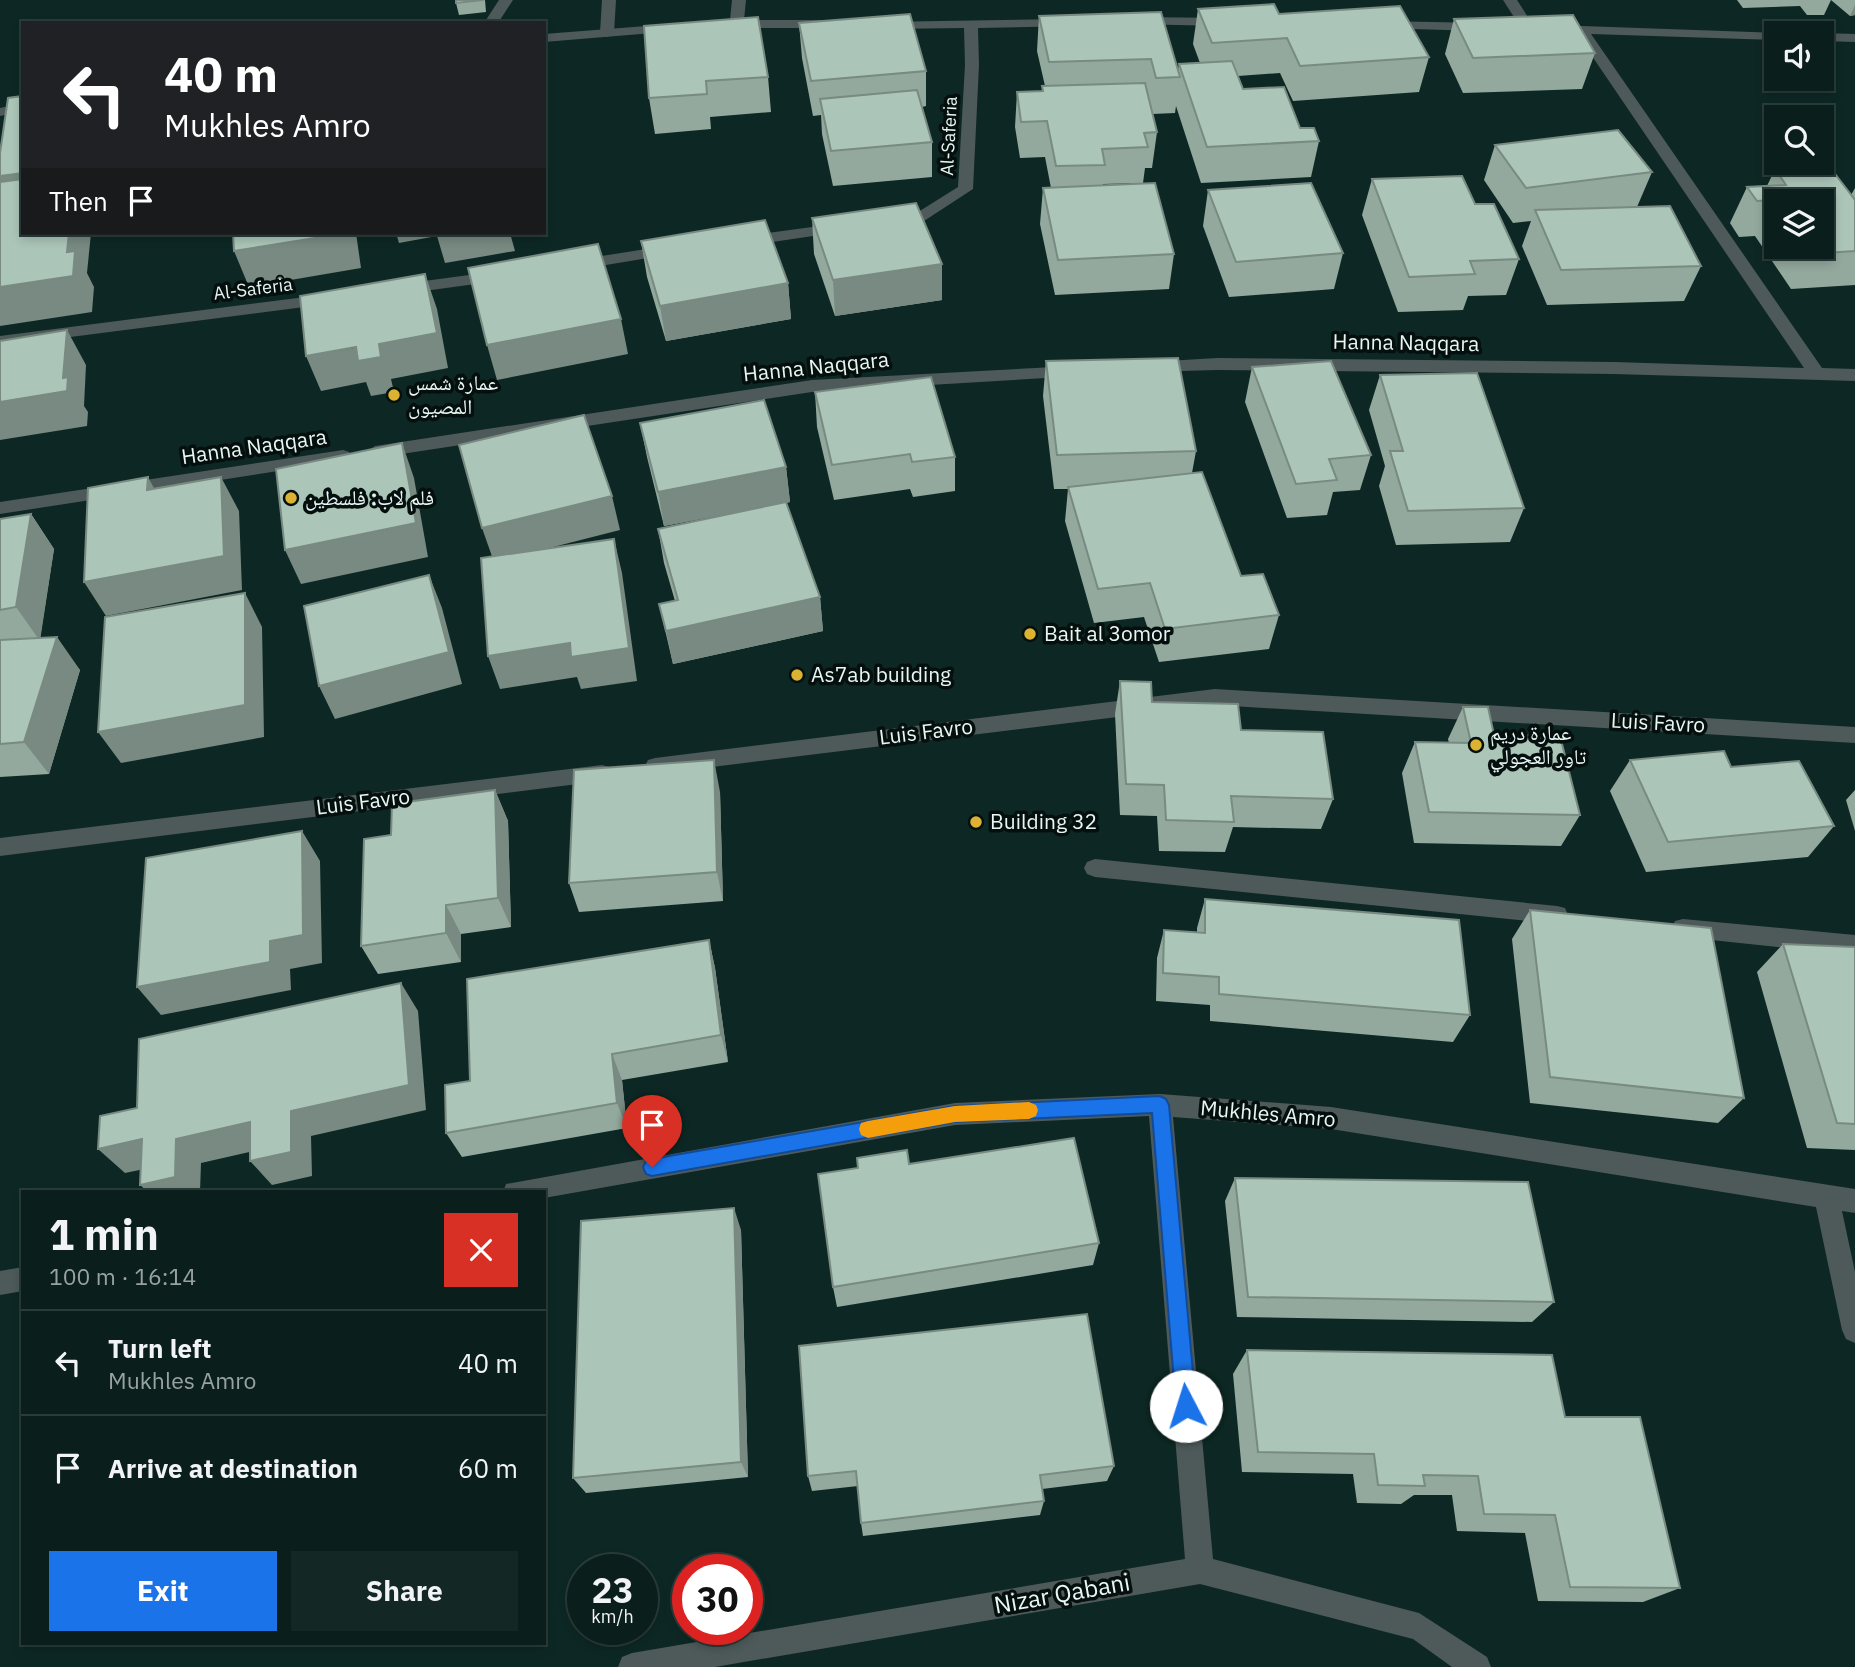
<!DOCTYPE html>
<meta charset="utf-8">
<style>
:root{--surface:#0a1e1b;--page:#132724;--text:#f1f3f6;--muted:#99a2a3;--line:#2a3c3a;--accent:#1a73e8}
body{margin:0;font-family:"IBM Plex Sans","Noto Naskh Arabic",sans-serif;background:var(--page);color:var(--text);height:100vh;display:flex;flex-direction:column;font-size:26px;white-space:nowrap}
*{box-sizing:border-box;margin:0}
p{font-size:23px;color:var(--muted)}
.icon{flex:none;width:38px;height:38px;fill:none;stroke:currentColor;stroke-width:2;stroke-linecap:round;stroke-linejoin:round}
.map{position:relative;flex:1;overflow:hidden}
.drawer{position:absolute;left:21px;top:1190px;width:525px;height:455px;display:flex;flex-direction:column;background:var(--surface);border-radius:0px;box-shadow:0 4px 10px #0003,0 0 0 2px var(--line)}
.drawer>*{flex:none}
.hud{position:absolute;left:21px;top:21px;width:525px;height:214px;border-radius:0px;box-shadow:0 4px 10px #0003,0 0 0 2px var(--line);background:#202124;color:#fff;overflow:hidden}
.tools{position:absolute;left:1764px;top:21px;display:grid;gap:14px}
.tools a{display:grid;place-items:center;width:70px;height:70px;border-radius:0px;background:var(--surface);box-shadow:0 4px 10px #0003,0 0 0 2px var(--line);font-size:35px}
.speed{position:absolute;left:567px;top:1554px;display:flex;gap:14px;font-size:35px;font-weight:700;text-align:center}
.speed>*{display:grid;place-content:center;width:91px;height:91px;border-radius:50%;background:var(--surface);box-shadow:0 4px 10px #0003,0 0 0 2px var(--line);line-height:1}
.speed small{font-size:18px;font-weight:400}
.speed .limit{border:10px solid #d22;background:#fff;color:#111}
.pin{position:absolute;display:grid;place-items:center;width:60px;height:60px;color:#fff;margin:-72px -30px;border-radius:50% 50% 50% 0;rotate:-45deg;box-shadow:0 0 7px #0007}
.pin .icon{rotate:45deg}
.me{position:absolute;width:77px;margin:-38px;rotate:355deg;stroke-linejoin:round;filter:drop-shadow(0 0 5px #0008)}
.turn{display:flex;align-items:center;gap:24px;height:147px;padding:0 28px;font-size:32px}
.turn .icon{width:91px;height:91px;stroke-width:2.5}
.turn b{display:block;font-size:49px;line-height:60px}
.then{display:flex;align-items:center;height:66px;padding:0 28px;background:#0003;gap:14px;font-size:26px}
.round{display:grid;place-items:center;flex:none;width:74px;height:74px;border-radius:0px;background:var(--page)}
.head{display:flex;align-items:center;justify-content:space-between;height:119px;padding:0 28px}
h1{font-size:42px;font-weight:800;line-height:52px}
.button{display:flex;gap:14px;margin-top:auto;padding:14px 28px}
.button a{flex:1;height:80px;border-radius:0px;background:var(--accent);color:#fff;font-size:28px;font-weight:800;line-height:80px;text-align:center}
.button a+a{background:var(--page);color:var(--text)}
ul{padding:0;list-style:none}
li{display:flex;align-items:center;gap:21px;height:105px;padding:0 28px;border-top:2px solid var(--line)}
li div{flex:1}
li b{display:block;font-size:26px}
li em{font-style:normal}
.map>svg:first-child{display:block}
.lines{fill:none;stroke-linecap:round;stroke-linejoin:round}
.lane{fill:#4e5a5a;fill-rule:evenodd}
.street{fill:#4e5a5a;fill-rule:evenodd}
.wall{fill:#93a99e;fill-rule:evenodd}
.shaded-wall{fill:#788a81}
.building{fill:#abc5b8;stroke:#788a81;stroke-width:2}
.route{fill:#1a73e8;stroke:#114b97;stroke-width:2}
.slow{fill:#f59e0b}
.poi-dot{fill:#dcb233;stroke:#050f0d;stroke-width:2.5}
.labels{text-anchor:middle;stroke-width:7;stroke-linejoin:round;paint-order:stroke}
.far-street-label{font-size:18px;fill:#e8f7f4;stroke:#050f0d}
.street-label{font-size:21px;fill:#e8f7f4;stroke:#050f0d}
.poi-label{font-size:21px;fill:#e8f7f4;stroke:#050f0d;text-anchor:start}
.near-street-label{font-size:24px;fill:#e8f7f4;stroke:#050f0d}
</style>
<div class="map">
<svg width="1855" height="1667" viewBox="0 0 1855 1667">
<rect width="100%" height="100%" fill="#0d2824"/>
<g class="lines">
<path class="lane" d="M499,0H513L498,23H484Z
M602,0H616L614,33L607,37L600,33Z"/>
<path class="street" d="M732,0H746L744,20H826L833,24L826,28H732L725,24L730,20Z
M1503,0H1517L1535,28L1533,31H1523Z
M1135,17L1225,18L1232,22L1225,26L1130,24V18Z
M1067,19L1074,23L1072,26L978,28L979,65L973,189L924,221L890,225L887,222L890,219L915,214L958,187L965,65L964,28L886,29L881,28V22Z
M1383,21L1480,23L1487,27L1480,31L1378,28L1376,25Z
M672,24L677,25V31L544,42V34Z
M1554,25L1781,33H1776V40L1591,34L1822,368L1855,369V381L1614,374L1217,370L1144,372L1142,368L1150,362L1217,358L1614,362L1804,368L1577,34L1549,32L1547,29Z
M1821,33H1822L1855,34V42L1822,41Z
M23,103V111L0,116V108Z
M842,223L847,225L850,228L847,231L745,246L737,241L745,236Z
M672,245L678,247L680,250L678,253L576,270L568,265L576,260Z
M499,271L505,272L507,276L505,280L402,294L394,289L402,284Z
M329,294L337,299L335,303L0,346V336Z
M1073,366L1081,372L1079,376L812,392L375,458L366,452L375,446L812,380Z
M343,450L349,452L352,456L349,460L0,514V502Z
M1215,689L1855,727V743L1215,705L655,774L648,772L645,766L648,760L655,758Z
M602,765L609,767L612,773L609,779L602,781L0,856V838Z
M1095,859L1557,906L1565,908L1568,915L1565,922L1557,924L1095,877L1087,874L1084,868L1087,862Z
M1683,919L1855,935V955L1683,937L1675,935L1672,928L1675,921Z
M1160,1094L1331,1107L1855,1189V1213L1842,1211L1855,1272V1343L1846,1339L1842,1330L1816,1207L1331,1129L1173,1117L1213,1559L1419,1613L1487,1657L1491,1667H1452L1413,1639L1200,1584L715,1667H618L622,1657L632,1653L1185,1559L1149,1116L955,1125L544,1198V1192H503L506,1184L955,1103Z
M23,1267V1291L0,1295V1271Z"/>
</g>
<path class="wall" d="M485,0L486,12L459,15L456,3Z
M1737,0H1855V15L1850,16L1831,0L1824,15H1807L1800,6L1743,8Z
M1198,9L1279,14L1429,57L1419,92L1293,101L1280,73L1238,76L1243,89L1319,141L1311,177L1201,183L1176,106L1175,113L1152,114L1157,132L1152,168H1145L1143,183L1103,184V185L1174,254L1169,289L1055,295L1040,224L1043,188H1051L1045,157L1020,158L1015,127L1017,92L1042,91V86H1045L1037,51L1039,16L1178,70L1179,64L1200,63L1193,44Z
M1454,19L1595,53L1582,89L1463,93L1445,54Z
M799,23L926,71V106L922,107L932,142V177L833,186L822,134L821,115L813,116L802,58Z
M644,26L768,77L771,112L710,117L711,129L655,134L649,98Z
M1495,145L1652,172L1637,207L1701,266L1684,301L1547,305L1522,246L1531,221L1513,223L1484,180Z
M1775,169L1851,195L1855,188V285L1791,289L1755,236L1739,237L1730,223L1747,187L1767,186ZM1776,201L1822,247H1776Z
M1372,179L1475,204L1519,259L1506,295L1468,296L1463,310L1398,312L1362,215Z
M1208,190L1343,253L1334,289L1229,297L1203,226Z
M812,218L942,300L835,316L814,254Z
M641,241L788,283L791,319L666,341L647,277Z
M1046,361L1196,451L1192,473L1241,576L1279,615L1269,649L1159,662L1144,617L1094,623L1065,521L1068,489H1054L1043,396Z
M1252,367L1371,455L1360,490L1333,492L1327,515L1287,518L1245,402Z
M1380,375L1524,508L1510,542L1396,545L1379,486L1385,466L1369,410Z
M815,392L955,457V491L913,497L910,489L834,500L817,427Z
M640,423L786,467L790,502L786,503L820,597L823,631L673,664L659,604L675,601L664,563L658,529L742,511L664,526L647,457Z
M31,514L54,549L40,638L80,670L49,774L0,777V519Z
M1120,681L1152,702L1241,730L1333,799L1321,829L1233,827L1225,852L1159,851L1157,816L1120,815L1115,714Z
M1463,707L1580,815L1561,846L1414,843L1402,773L1415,742L1449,743L1448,739Z
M1630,760L1731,767L1834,826L1808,857L1646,872L1610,791Z
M495,790L508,821L511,927L461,934V962L378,974L361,946L391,835Z
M1855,790V831L1846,800Z
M720,792L723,901L579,912L569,883Z
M1205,899L1470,1015L1453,1042L1210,1021V1005L1156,1001L1157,958L1164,930L1197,932V928Z
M1530,910L1744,1098L1718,1123L1530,1103L1512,939Z
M709,940L715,968L728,1062L622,1080L627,1128L462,1157L446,1133L470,1081Z
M1783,944L1855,947V1150L1807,1148L1757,972Z
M909,1164L1099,1243L1093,1265L837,1307L833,1287L858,1168Z
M1235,1178L1554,1302L1532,1322L1237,1317L1225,1201Z
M741,1230L748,1477L586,1493L573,1478Z
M799,1346L1114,1466L1107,1481L1042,1489L1044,1501L1040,1515L863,1536L861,1523L858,1486L812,1491L808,1476Z
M1247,1350L1565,1417L1680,1588L1643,1602L1538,1601L1525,1533L1457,1531L1452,1495H1414L1401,1504L1357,1503L1353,1474L1242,1472L1233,1374Z"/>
<path class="shaded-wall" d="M1855,5V15L1850,16Z
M23,173V199L0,183V176Z
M69,233H91L87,273L94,287L92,312L0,326V287L67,252Z
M346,233H356L361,268L249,287L234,251Z
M396,233H510L515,251L445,263L437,236L399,243Z
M942,264V300L835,316L833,280Z
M425,274L437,309L448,368L391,379L394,392L371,396L366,382L321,391L306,356L379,344Z
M788,283L791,319L666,341L660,306Z
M621,319L628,354L497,380L487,345Z
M67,330L86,365L84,406L88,412L87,426L0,440V402L63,378Z
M402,443L414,478L428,557L301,584L285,550Z
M786,467L790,502L664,526L658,492Z
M148,477L167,512L147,490Z
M221,477L239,511L242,590L106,616L84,582Z
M612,496L620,530L494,562L482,528Z
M31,514L54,549L40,641L16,607Z
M614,539L622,573L637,681L581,689L577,677L500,689L488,656Z
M429,575L442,608L462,684L335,719L319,686Z
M245,593L262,627L264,737L121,763L98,732Z
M820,597L823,631L673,664L666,631Z
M57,637L80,670L49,774L24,742Z
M714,760L720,792L723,901L717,872Z
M495,790L508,821L511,927L498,898Z
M302,831L320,861L322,963L290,969L291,990L161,1015L137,987L270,941Z
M446,905L461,934V962L446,933Z
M709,940L715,968L728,1062L721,1035Z
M401,983L418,1011L426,1110L311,1136L312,1176L272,1185L250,1161L291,1111Z
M612,1054L622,1080L627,1128L617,1103Z
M250,1122L272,1147L201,1163L200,1192H148L140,1185L176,1139Z
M142,1139L168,1164L125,1173L98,1149Z
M734,1208L741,1230L748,1477L741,1462Z"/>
<path class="building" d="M456,0H483L456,3Z
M1274,4L1279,14L1400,6L1429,57L1300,66L1287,38L1212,43L1198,9Z
M1161,12L1180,77L1156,78L1151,59L1049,62L1039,16Z
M910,14L926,71L811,81L799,23Z
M1573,15L1595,53L1473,58L1454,19Z
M758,17L768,77L706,81L707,94L649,98L644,26Z
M1232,61L1243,89L1284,87L1300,128H1314L1319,141L1207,147L1179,64Z
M1145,83L1157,132L1144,133L1148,147L1102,149L1105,165L1056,166L1047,121L1021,122L1017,92L1043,91L1042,86Z
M917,90L932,142L831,151L820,99Z
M23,96V173L0,176V153L8,98Z
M1618,130L1652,172L1526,188L1495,145Z
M1829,166L1855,200V251L1810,254L1805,247H1822V201H1776V206L1772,200L1757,201L1747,187L1786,185L1775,169Z
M1462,176L1475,204H1494L1519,259L1470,261L1475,274L1409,277L1372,179Z
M23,179V233H69L67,252L75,251L73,276L0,287V182Z
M1155,183L1174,254L1058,260L1043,188Z
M1311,183L1343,253L1236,262L1208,190Z
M916,203L942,264L833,280L812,218Z
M1670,206L1701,266L1561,270L1535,210Z
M765,220L788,283L660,306L641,241Z
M233,233H346L234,251Z
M598,244L621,319L487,345L468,268Z
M425,274L437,333L379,344L381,357L358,361L356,347L306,356L300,296Z
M67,330L63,378L68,377L67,391L0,402V341Z
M1178,358L1196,451L1057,455L1046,361Z
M1331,361L1371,455L1329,459L1337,480L1296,484L1252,367Z
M1477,373L1524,508L1408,511L1390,451H1403L1380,375Z
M931,377L955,457L912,462L910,454L832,465L815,392Z
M764,400L786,467L658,492L640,423Z
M584,415L612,496L482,528L459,445Z
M402,443L416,523L285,550L276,469Z
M1202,472L1241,576L1263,574L1279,615L1165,629L1150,583L1098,589L1068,487Z
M148,477L147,490L221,477L224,556L84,582L88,488Z
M786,502L820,597L666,631L659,604L678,600L658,529Z
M31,514L16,607L0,610V519Z
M614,539L629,648L571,657L570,643L488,656L481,558Z
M429,575L449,652L319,686L304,606Z
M245,593V705L98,732L105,617Z
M57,637L24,742L0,744V640Z
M1120,681L1151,682L1152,702L1238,704L1241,730L1323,732L1333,799L1231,796L1234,822L1166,820L1164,785L1126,784Z
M1463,707H1488L1494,735L1560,736L1580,815L1429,812L1415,742L1471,743Z
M1724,751L1731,767L1799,761L1834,826L1668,842L1630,760Z
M714,760L717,872L569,883L574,770Z
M495,790L498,898L446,905V933L361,946L364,839L391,835L392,804Z
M302,831L303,935L270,941V962L137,987L146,858Z
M1205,899L1459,920L1470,1015L1219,994V977L1163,973L1164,930L1205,933Z
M1530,910L1711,928L1744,1098L1550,1077Z
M709,940L721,1035L612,1054L617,1103L446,1133L445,1085L470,1081L467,979Z
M1783,944L1855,947V1124L1837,1123Z
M401,983L409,1085L291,1111V1152L250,1161V1122L176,1139L175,1177L140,1185L142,1139L98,1149L100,1116L137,1108L139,1039Z
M1074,1138L1099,1243L833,1287L818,1174L858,1168L857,1158L907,1150L909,1164Z
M1235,1178L1528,1182L1554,1302L1248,1297Z
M734,1208L741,1462L573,1478L581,1221Z
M1087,1314L1114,1466L1040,1475L1044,1501L861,1523L856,1471L808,1476L799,1346Z
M1247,1350L1552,1355L1565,1417H1640L1680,1588L1570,1587L1555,1515L1484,1514L1478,1476L1423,1475L1425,1486L1378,1485L1374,1454L1258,1452Z"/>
<path class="route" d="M1160,1096L1166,1099L1169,1105L1196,1406L1193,1413L1186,1416L1179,1413L1176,1406L1152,1113L955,1122L652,1176L646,1174L643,1167L646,1161L652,1159L955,1106Z"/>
<path class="slow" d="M1029,1102L1036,1105L1038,1110L1036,1116L1029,1119L955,1122L868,1138L861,1135L859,1129L861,1123L868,1121L955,1106Z"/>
<g class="poi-dot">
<circle cx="394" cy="395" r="7"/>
<circle cx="291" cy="498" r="7"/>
<circle cx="1030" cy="634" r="7"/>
<circle cx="797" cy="675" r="7"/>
<circle cx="1476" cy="745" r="7"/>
<circle cx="976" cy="822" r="7"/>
</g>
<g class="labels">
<g class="far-street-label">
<text transform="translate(949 136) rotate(-87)" y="6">Al-Saferia</text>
<text transform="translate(253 289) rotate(-7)" y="6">Al-Saferia</text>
</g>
<g class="street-label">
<text transform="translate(1406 343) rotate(1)" y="7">Hanna Naqqara</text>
<text transform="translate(816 367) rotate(-6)" y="7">Hanna Naqqara</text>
<text transform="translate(254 447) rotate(-8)" y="7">Hanna Naqqara</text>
<text transform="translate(1658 723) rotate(3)" y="7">Luis Favro</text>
<text transform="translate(926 732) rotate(-7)" y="7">Luis Favro</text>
<text transform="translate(363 802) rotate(-7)" y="7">Luis Favro</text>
<text transform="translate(1268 1114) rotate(5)" y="7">Mukhles Amro</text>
</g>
<g class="poi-label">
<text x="408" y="390">عمارة شمس<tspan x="408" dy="24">المصيون</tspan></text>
<text x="305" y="505">فلم لاب: فلسطين</text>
<text x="1044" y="641">Bait al 3omor</text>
<text x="811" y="682">As7ab building</text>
<text x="1490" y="740">عمارة دريم<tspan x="1490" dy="24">تاور العجولي</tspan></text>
<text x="990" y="829">Building 32</text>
</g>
<g class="near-street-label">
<text transform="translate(1062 1594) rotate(-10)" y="8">Nizar Qabani</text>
</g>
</g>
</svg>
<div class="tools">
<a><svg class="icon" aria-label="sound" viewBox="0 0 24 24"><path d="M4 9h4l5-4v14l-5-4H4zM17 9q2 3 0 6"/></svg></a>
<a><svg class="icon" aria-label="search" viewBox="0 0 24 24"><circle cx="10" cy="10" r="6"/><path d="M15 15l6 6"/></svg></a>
<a><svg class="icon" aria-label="layers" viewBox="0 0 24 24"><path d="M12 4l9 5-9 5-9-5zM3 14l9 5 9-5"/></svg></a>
</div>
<div class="speed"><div>23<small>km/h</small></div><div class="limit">30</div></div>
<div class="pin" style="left:652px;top:1167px;background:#d93025"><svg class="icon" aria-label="arrive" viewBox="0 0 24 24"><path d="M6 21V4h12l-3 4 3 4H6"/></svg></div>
<svg class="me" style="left:1186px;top:1406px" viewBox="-20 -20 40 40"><circle r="19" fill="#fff"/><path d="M0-13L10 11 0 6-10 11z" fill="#1a73e8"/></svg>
<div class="hud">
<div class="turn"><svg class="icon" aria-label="left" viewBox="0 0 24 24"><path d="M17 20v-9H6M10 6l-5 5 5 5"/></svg><div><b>40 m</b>Mukhles Amro</div></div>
<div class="then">Then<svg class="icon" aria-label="arrive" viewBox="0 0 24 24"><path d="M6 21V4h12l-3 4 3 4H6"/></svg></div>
</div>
<section class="drawer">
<div class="head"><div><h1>1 min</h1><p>100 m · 16:14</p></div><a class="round" style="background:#d93025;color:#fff"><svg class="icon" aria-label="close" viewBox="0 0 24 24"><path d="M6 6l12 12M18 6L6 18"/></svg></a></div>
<ul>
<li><svg class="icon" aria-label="left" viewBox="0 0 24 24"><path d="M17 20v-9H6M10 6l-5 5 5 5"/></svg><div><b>Turn left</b><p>Mukhles Amro</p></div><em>40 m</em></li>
<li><svg class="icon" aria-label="arrive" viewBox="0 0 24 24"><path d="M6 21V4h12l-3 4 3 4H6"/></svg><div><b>Arrive at destination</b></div><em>60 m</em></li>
</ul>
<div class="button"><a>Exit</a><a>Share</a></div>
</section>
</div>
